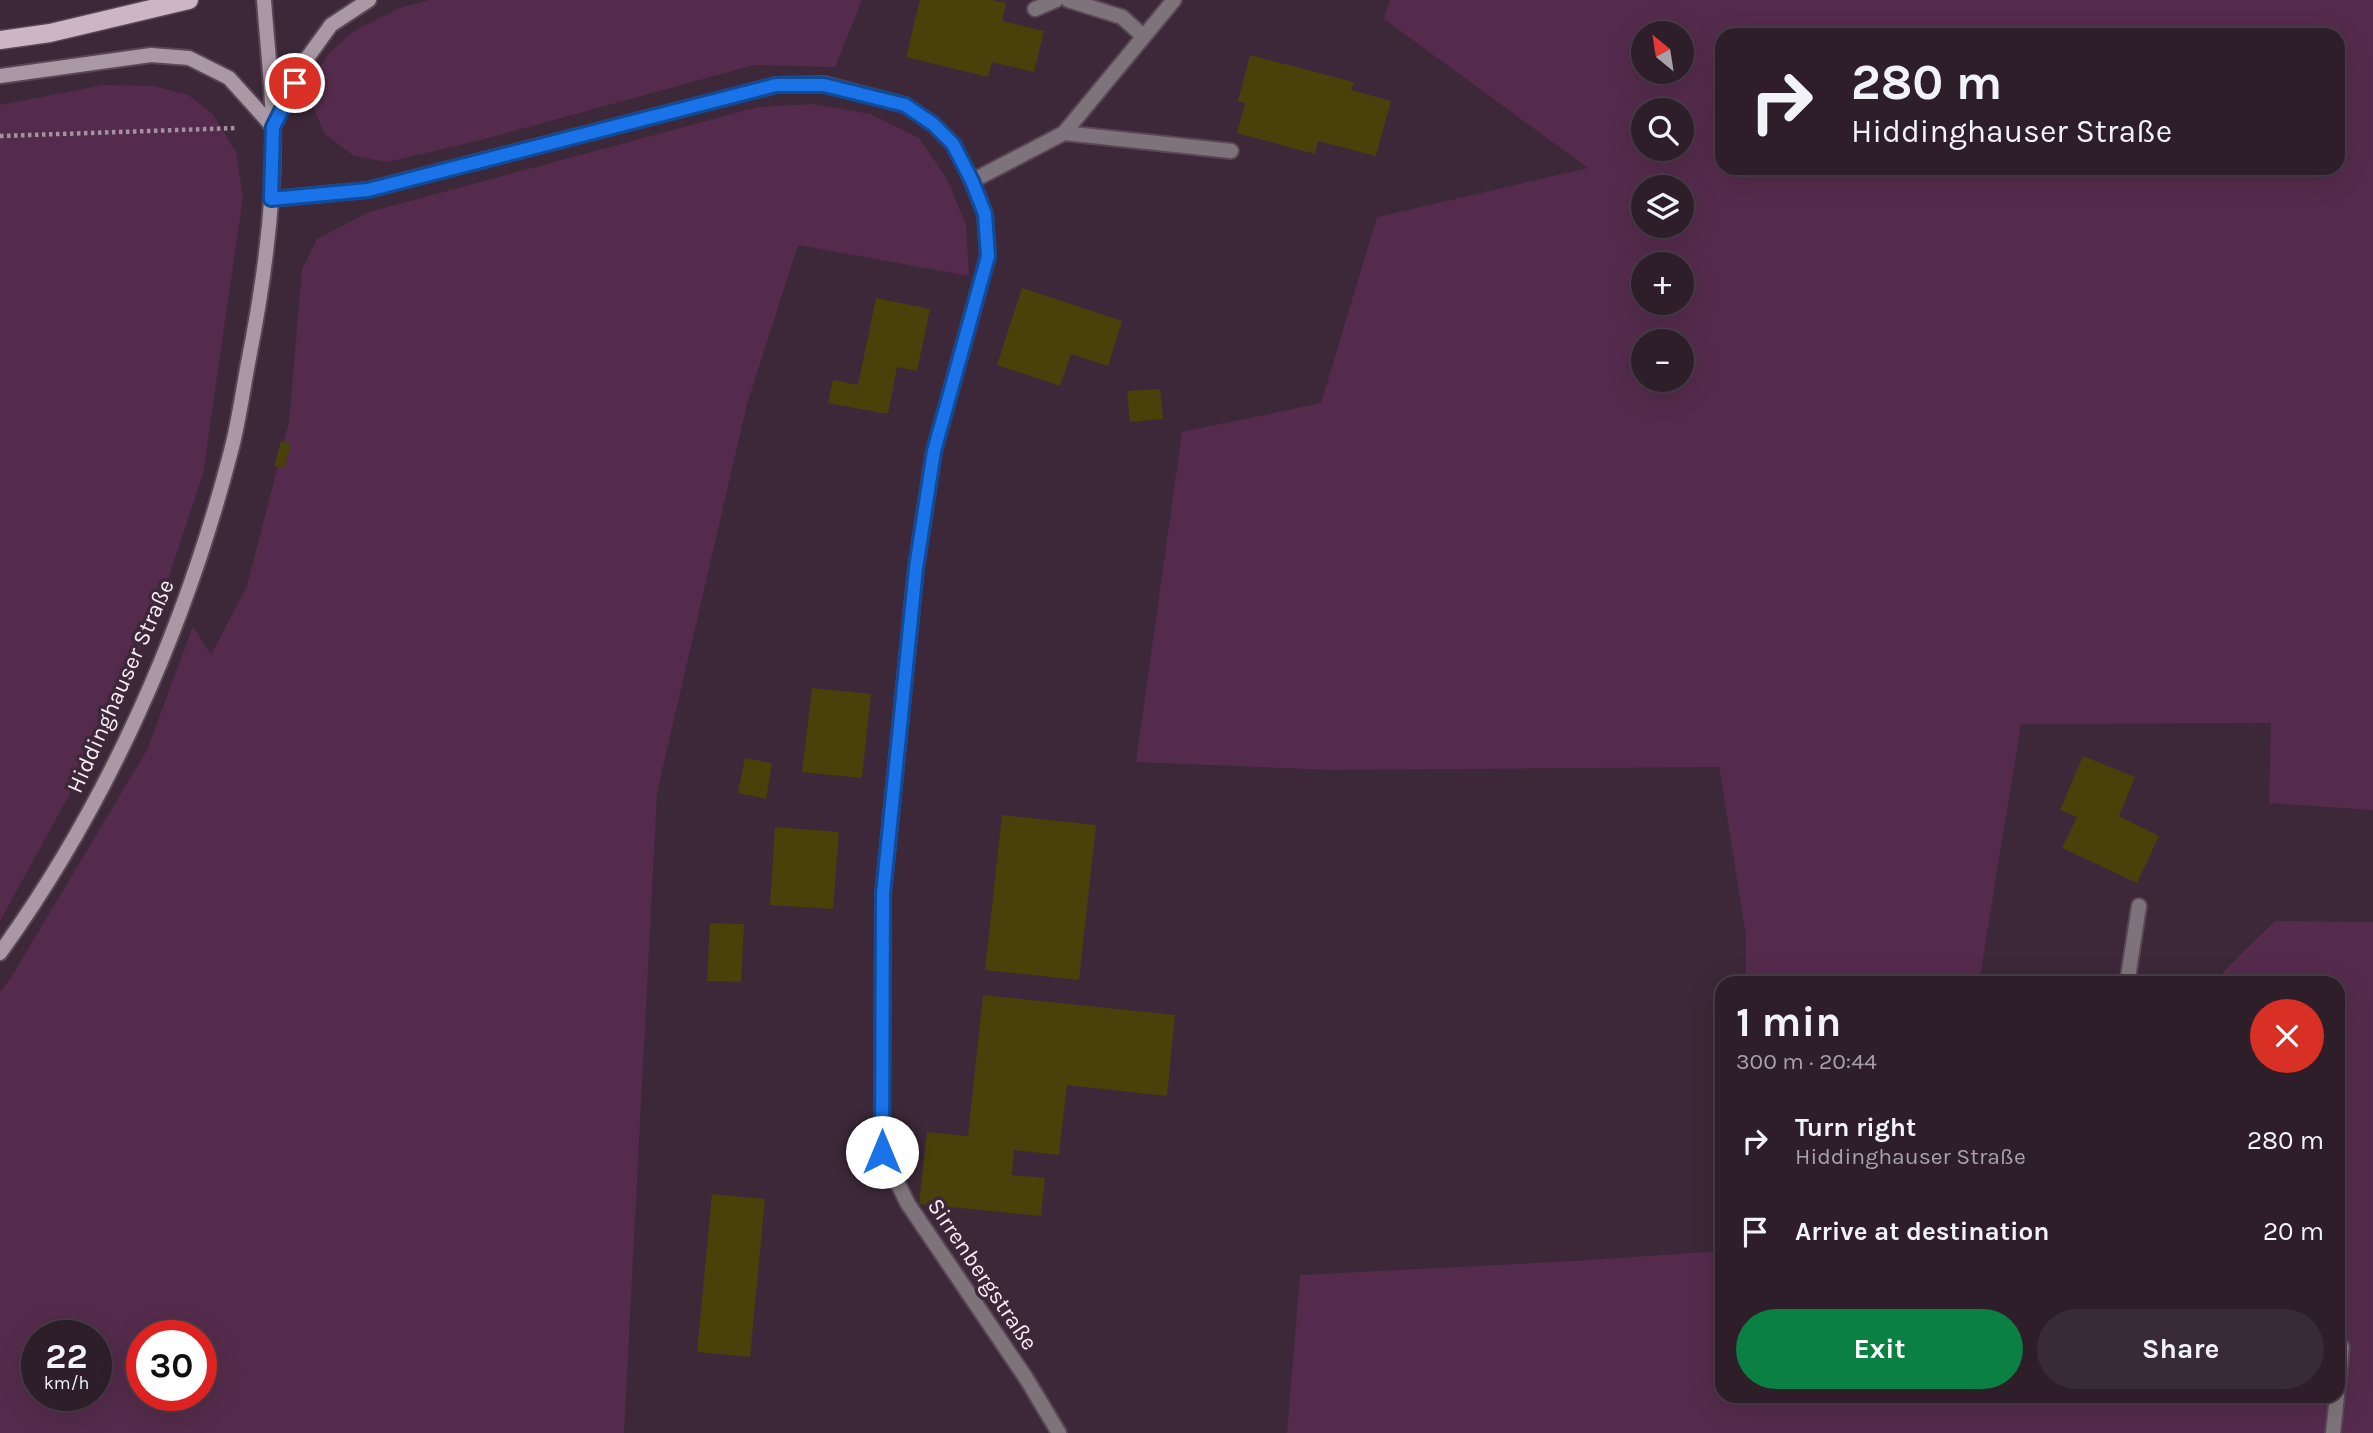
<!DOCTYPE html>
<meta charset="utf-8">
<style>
:root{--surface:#2d1e2a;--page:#392b36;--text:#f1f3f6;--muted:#a7a2a8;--line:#483c47;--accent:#0b8043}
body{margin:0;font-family:Karla,sans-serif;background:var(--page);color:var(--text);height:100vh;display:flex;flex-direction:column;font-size:26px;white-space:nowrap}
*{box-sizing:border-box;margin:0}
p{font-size:23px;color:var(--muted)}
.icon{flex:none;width:38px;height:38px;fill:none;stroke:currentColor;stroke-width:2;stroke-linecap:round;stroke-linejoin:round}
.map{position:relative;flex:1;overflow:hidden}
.drawer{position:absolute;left:1715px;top:976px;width:630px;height:427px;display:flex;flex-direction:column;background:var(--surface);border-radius:21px;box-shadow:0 7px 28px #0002,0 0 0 2px var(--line)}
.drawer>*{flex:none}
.guide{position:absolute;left:1715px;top:28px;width:630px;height:147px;border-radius:21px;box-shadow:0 7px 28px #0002,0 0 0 2px var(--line);background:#2d1e2a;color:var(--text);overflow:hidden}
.needle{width:46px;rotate:330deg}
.tools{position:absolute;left:1631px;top:21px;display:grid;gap:14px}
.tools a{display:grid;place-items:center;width:63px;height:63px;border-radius:50%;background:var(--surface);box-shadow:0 7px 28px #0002,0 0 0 2px var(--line);font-size:35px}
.speed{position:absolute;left:21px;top:1320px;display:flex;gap:14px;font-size:35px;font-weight:700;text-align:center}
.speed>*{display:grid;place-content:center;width:91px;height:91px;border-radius:50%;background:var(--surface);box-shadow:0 7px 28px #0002,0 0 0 2px var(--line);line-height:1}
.speed small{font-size:18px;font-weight:400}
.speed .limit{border:10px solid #d22;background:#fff;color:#111}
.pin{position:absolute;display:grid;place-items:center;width:60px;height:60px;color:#fff;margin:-30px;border:4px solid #fff;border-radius:50%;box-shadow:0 2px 7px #0007}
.me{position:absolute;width:77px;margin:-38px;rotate:0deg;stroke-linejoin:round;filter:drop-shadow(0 0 5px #0008)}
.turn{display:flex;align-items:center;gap:24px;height:147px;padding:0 21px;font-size:32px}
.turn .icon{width:91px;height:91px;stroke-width:2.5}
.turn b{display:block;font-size:49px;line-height:60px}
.round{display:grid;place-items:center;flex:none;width:74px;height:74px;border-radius:37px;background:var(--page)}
.summary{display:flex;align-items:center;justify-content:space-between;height:119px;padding:0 21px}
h1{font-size:42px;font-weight:700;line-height:52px}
.primary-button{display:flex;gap:14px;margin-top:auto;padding:14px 21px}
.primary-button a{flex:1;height:80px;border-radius:42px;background:var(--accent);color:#fff;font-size:28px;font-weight:700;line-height:80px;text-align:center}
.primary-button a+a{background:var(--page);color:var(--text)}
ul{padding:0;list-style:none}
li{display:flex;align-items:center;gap:21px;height:91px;padding:0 21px}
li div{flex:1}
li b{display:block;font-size:26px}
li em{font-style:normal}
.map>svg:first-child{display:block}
.green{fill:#542b4c;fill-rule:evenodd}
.building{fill:#494109}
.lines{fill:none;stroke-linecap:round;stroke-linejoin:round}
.lane-casing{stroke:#5a4756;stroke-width:18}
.street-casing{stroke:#5a4756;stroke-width:18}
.secondary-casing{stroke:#5a4756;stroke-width:18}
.primary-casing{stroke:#5a4756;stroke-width:21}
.path{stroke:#a3929f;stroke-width:4.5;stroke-dasharray:3.5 3.5;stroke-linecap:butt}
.lane{stroke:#7e737b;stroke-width:14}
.street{stroke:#7e737b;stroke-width:14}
.secondary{stroke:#aa99a5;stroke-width:14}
.primary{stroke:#ccb6c6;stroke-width:18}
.route-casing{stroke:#114b97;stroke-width:18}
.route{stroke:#1a73e8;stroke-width:12}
.labels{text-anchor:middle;stroke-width:7;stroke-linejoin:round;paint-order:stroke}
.street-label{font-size:23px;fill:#f9ecf6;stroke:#3c2838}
</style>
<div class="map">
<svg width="2373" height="1433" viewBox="0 0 2373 1433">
<rect width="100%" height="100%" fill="#3c2838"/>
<path class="green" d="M429,0H862L835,67L754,65L477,141L387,162L354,156L325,134L313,107L315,76L329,53L354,31L400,8Z
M1390,0H2373V810L2269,803L2271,723L2021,724L1979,983L1746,984V935L1719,767L1331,770L1136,762L1182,432L1321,403L1377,217L1588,168L1384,19ZM1643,33H1682V72H1643ZM2338,35V168H1722V35ZM1643,110H1682V149H1643ZM1682,187V226H1643V187ZM1643,264H1682V303H1643ZM1643,341H1682V380H1643Z
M103,85L154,86L188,95L212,113L236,152L243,197L203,474L162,597L111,719L0,921V105Z
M812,104L870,114L919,138L947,179L966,225L969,276L798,245L747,404L657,793L624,1433H0V992L10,979L147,750L193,626L211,655L247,586L289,422L302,269L317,239L369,212L758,107ZM37,1335H96V1395H37ZM142,1335H201V1395H142Z
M2275,921L2373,922V1433H1287L1300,1275L1574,1261L1722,1251V1396H2338V984L2212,983Z"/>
<path class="building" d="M920,0H992L1006,3L1002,21L1044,31L1034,72L992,62L988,77L906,57Z
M1250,55L1354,82L1351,90L1391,101L1376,156L1318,141L1315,154L1237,133L1245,103L1238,101Z
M1022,288L1122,321L1108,366L1071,354L1060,386L997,365Z
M876,298L930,309L917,371L897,367L888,414L828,403L833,380L858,385Z
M1160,389L1163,419L1130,422L1127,391Z
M281,441L291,444L284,468L274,466Z
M812,688L871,694L862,778L802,772Z
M2083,756L2135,777L2119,816L2159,836L2137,883L2062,848L2077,817L2060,810Z
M745,758L772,763L766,799L738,793Z
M1002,815L1096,825L1079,980L985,970Z
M775,827L839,832L833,909L770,905Z
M710,923L744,924L741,982L707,981Z
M983,995L1175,1015L1167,1096L1067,1085L1059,1155L1014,1150L1012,1175L1045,1178L1041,1216L919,1204L927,1132L968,1136Z
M712,1194L765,1199L750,1357L697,1352Z"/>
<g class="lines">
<g class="lane-casing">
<path id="lane" d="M1068,0L1122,17L1143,36
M1035,9L1056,0
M1064,133L1231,151
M972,181L1064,133L1174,0
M2127,984L2139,906
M2338,1343L2342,1347L2338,1387
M2333,1433L2337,1396"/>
</g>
<g class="street-casing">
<path id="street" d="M271,199L367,190L776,85L824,84L905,105L933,124L953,144L972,181L985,214L988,256L934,451L916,568L883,894L882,1152L908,1204L1026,1378L1059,1433"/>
</g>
<g class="secondary-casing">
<path id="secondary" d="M0,76L151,55L189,58L229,78L273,127
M274,125L305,61L331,25L369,0
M0,953C108,803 185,629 231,451C239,421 243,389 249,358C264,282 275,204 273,127C272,84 267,42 264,0"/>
</g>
<g class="primary-casing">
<path id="primary" d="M0,40L50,33L189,0"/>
</g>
<path class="path" d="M0,136L237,128"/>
<use href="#lane" class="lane"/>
<use href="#street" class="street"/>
<use href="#secondary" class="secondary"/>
<use href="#primary" class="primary"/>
</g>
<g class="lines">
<g class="route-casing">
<path id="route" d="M295,83L273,127L271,199L368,190L776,85H824L905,105L933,124L953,144L972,181L985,214L988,256L934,451L916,568L883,894L882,1152"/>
</g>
<use href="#route" class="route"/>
</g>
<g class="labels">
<g class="street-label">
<text transform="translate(120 686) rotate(-66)" y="8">Hiddinghauser Straße</text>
<text transform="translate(983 1274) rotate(56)" y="8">Sirrenbergstraße</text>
</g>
</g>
</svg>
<div class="tools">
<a><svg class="needle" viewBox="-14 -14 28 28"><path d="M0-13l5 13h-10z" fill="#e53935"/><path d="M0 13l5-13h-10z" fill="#a7a2a8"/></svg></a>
<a><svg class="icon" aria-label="search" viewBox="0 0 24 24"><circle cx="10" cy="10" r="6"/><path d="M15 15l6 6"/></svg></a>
<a><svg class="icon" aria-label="layers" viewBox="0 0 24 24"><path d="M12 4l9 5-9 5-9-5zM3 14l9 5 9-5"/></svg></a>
<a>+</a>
<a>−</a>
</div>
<div class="speed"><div>22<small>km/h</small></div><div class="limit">30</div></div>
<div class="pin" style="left:295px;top:83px;background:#d93025"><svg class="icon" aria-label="arrive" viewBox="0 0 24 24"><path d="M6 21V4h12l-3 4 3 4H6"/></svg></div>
<svg class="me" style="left:882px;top:1152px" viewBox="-20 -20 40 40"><circle r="19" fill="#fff"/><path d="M0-13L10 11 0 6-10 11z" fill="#1a73e8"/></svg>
<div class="guide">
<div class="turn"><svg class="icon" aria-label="right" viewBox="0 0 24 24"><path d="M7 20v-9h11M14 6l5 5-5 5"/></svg><div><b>280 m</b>Hiddinghauser Straße</div></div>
</div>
<section class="drawer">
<div class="summary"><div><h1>1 min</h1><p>300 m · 20:44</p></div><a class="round" style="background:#d93025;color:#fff"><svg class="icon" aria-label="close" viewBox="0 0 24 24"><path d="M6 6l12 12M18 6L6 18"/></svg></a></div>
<ul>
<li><svg class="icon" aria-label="right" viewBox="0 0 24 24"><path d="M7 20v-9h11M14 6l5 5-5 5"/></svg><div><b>Turn right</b><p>Hiddinghauser Straße</p></div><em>280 m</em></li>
<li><svg class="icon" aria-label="arrive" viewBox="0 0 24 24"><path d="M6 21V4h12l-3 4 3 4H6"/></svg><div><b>Arrive at destination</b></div><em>20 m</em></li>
</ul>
<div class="primary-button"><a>Exit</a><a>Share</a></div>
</section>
</div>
